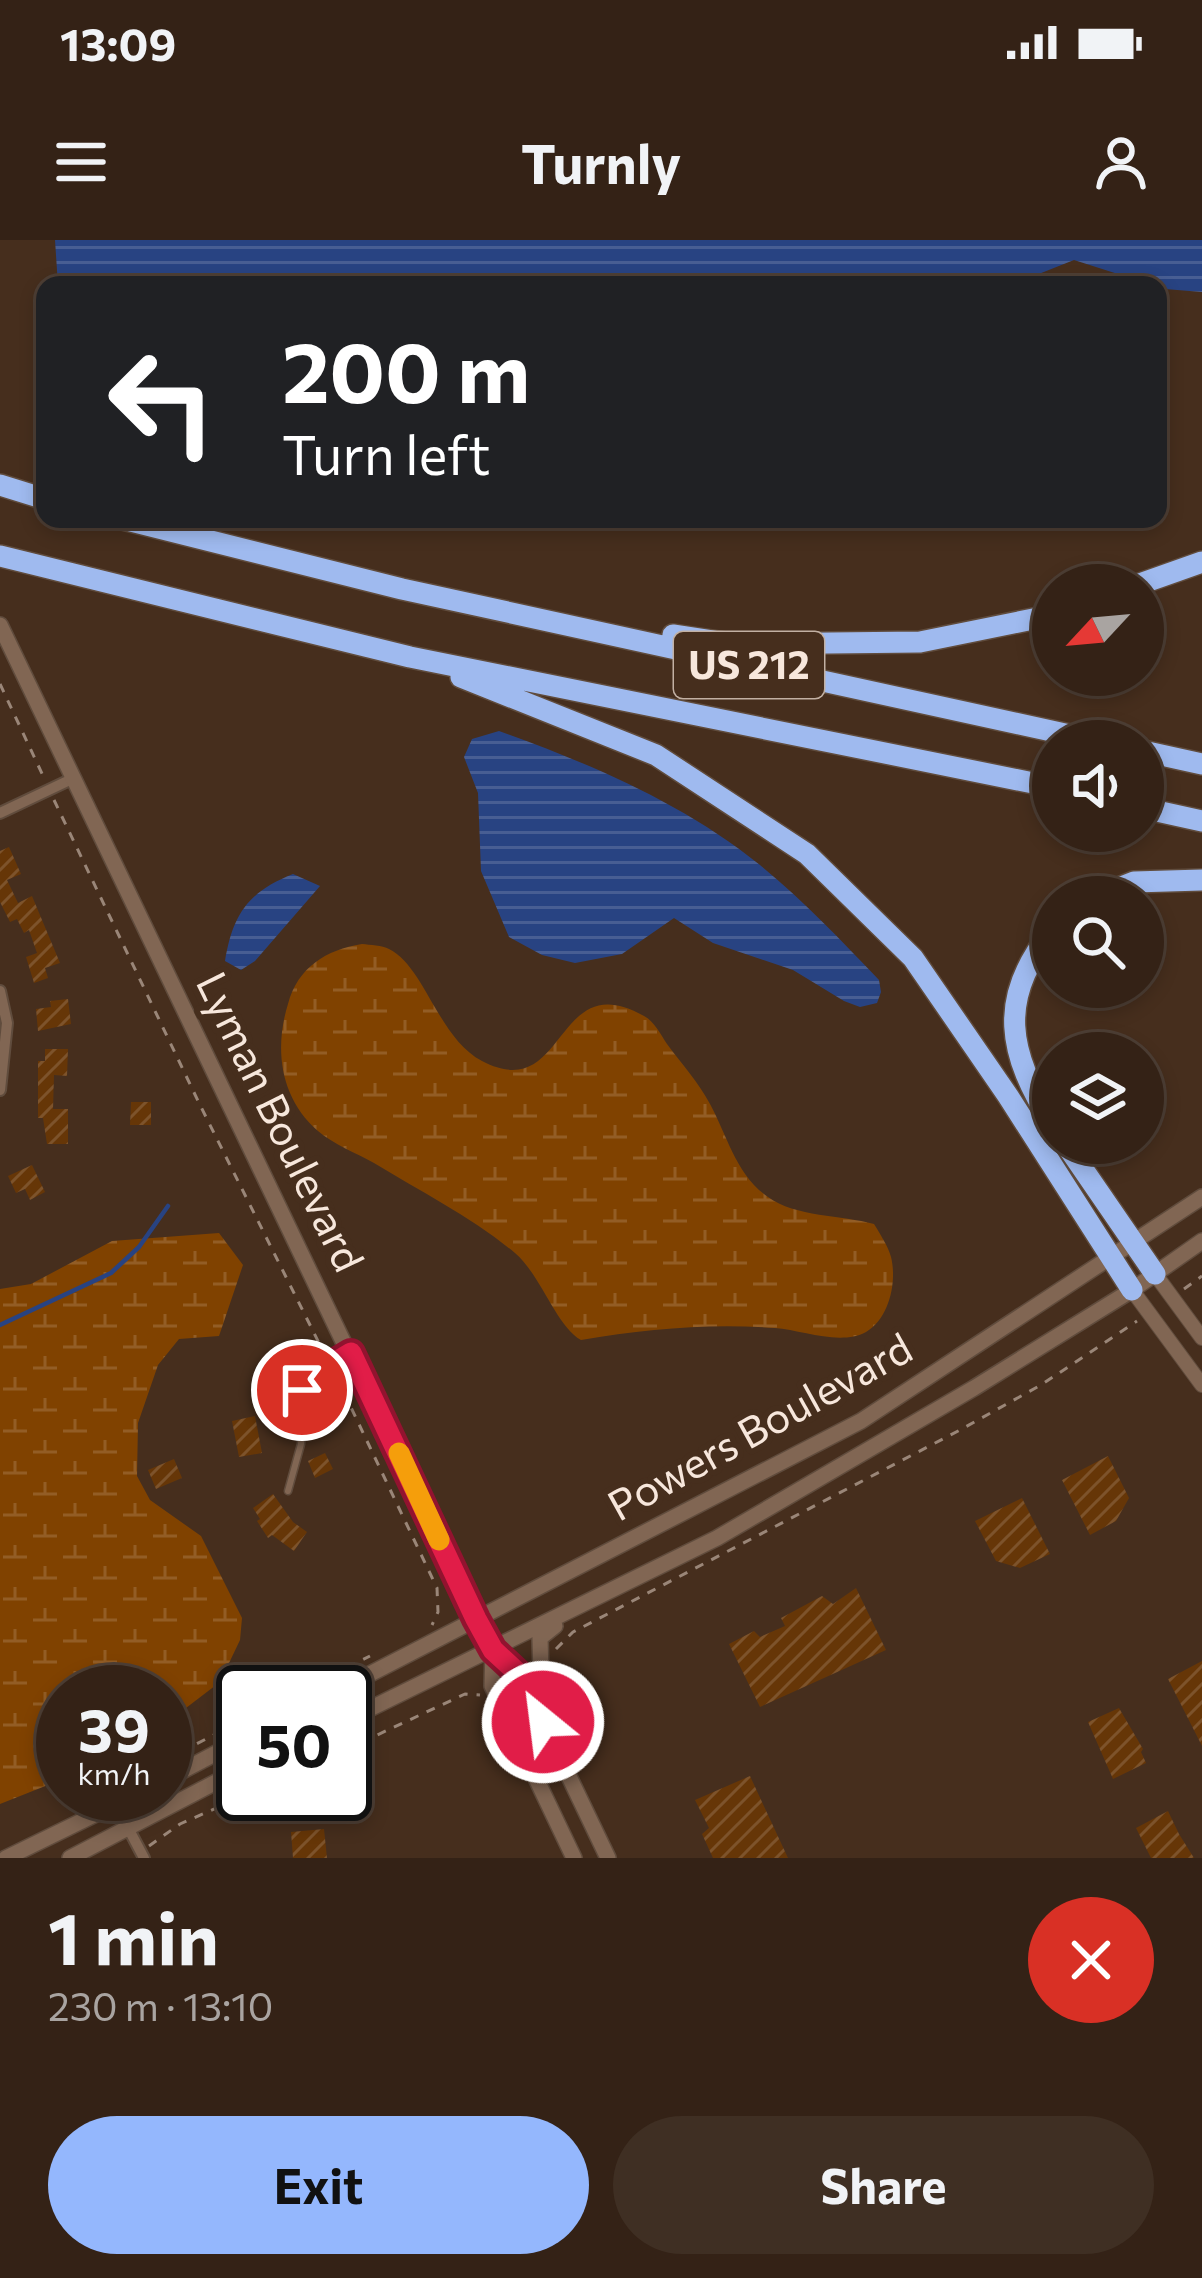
<!DOCTYPE html>
<meta charset="utf-8">
<style>
:root{--surface:#342216;--page:#3f2f23;--text:#f1f3f6;--muted:#a9a4a1;--line:#4e3f35;--accent:#94b7fd}
body{margin:0;font-family:Commissioner,sans-serif;background:var(--page);color:var(--text);height:100vh;display:flex;flex-direction:column;font-size:45px;white-space:nowrap}
*{box-sizing:border-box;margin:0}
p{font-size:39px;color:var(--muted)}
.icon{flex:none;width:66px;height:66px;fill:none;stroke:currentColor;stroke-width:2;stroke-linecap:round;stroke-linejoin:round}
.map{position:relative;height:1618px;overflow:hidden}
.sheet{display:flex;flex-direction:column;background:var(--surface);flex:1}
.sheet>*{flex:none}
.guide{position:absolute;left:36px;top:36px;width:1131px;height:252px;border-radius:24px;box-shadow:0 6px 18px #0003,0 0 0 3px var(--line);background:#202124;color:#fff;overflow:hidden}
.needle{width:78px;rotate:244deg}
.controls{position:absolute;left:1032px;top:324px;display:grid;gap:24px}
.controls a{display:grid;place-items:center;width:132px;height:132px;border-radius:50%;background:var(--surface);box-shadow:0 6px 18px #0003,0 0 0 3px var(--line);font-size:60px}
.speed{position:absolute;left:36px;top:1425px;display:flex;gap:24px;font-size:60px;font-weight:700;text-align:center}
.speed>*{display:grid;place-content:center;width:156px;height:156px;border-radius:50%;background:var(--surface);box-shadow:0 6px 18px #0003,0 0 0 3px var(--line);line-height:1}
.speed small{font-size:30px;font-weight:400}
.speed .limit{border:6px solid #111;border-radius:18px;background:#fff;color:#111}
.pin{position:absolute;display:grid;place-items:center;width:102px;height:102px;color:#fff;margin:-51px;border:6px solid #fff;border-radius:50%;box-shadow:0 3px 12px #0007}
.me{position:absolute;width:132px;margin:-66px;rotate:331deg;stroke-linejoin:round;filter:drop-shadow(0 0 9px #0008)}
.turn{display:flex;align-items:center;gap:42px;height:252px;padding:0 48px;font-size:54px}
.turn .icon{width:156px;height:156px;stroke-width:2.5}
.turn b{display:block;font-size:84px;line-height:102px}
.round{display:grid;place-items:center;flex:none;width:126px;height:126px;border-radius:63px;background:var(--page)}
.head{display:flex;align-items:center;justify-content:space-between;height:204px;padding:0 48px}
h1{font-size:72px;font-weight:700;line-height:90px}
.primary-button{display:flex;gap:24px;margin-top:auto;padding:24px 48px}
.primary-button a{flex:1;height:138px;border-radius:72px;background:var(--accent);color:#111;font-size:48px;font-weight:700;line-height:138px;text-align:center}
.primary-button a+a{background:var(--page);color:var(--text)}
.status{display:flex;justify-content:space-between;align-items:center;height:84px;padding:0 60px;background:var(--surface);direction:ltr}
.status svg{height:33px;fill:currentColor}
header{display:flex;justify-content:space-between;align-items:center;height:156px;padding:0 48px;background:var(--surface);font-size:54px;font-weight:700}
.map>svg:first-child{display:block}
.wetland{fill:url(#wetland-marsh)}
.water{fill:url(#water-rules)}
.lines{fill:none;stroke-linecap:round;stroke-linejoin:round}
.stream{stroke:#284382;stroke-width:4.5}
.building{fill:url(#building-hatch)}
.service-casing{stroke:#604c3d;stroke-width:9}
.minor-casing{stroke:#604c3d;stroke-width:14}
.tertiary-casing{stroke:#604c3d;stroke-width:16}
.secondary-casing{stroke:#604c3d;stroke-width:18}
.motorway-casing{stroke:#604c3d;stroke-width:24}
.path{stroke:#9a8678;stroke-width:3;stroke-dasharray:9 9;stroke-linecap:butt}
.service{stroke:#816653;stroke-width:6}
.minor{stroke:#816653;stroke-width:10}
.tertiary{stroke:#816653;stroke-width:14}
.secondary{stroke:#816653;stroke-width:15}
.motorway{stroke:#9fbaef;stroke-width:21}
.route-casing{stroke:#92132f;stroke-width:30}
.route{stroke:#e11d48;stroke-width:21}
.slow{stroke:#f59e0b;stroke-width:21}
.labels{text-anchor:middle;stroke-width:12;stroke-linejoin:round;paint-order:stroke}
.shield{fill:#462e1d;stroke:#c2b0a3;stroke-width:3}
.shield-label{font-size:39px;font-weight:bold;fill:#f7e7dc}
.street-label{font-size:42px;fill:#f7e7dc;stroke:#462e1d}
</style>
<div class="status"><b>13:09</b><svg viewBox="0 0 49 12"><path d="M0 12V9h3v3zM5 12V6h3v6zM10 12V3h3v9zM15 12V0h3v12zM26 1h20v11H26zM47 4h2v5h-2z"/></svg></div>
<header><svg class="icon" aria-label="menu" viewBox="0 0 24 24"><path d="M4 6h16M4 12h16M4 18h16"/></svg>Turnly<svg class="icon" aria-label="person" viewBox="0 0 24 24"><circle cx="12" cy="8" r="4"/><path d="M4 21q1-7 8-7t8 7"/></svg></header>
<div class="map">
<svg width="1202" height="1618" viewBox="0 0 1202 1618">
<defs>
<pattern id="wetland-marsh" width="20" height="14" patternUnits="userSpaceOnUse" patternTransform="scale(3)"><rect width="20" height="14" fill="#804200"/><path d="M1 5h8M5 5V1M11 12h8M15 12V8" fill="none" stroke="#935d25"/></pattern>
<pattern id="water-rules" width="6" height="5" patternUnits="userSpaceOnUse" patternTransform="scale(3)"><rect width="6" height="5" fill="#284382"/><path d="M0 2.5h6" fill="none" stroke="#485e93"/></pattern>
<pattern id="building-hatch" width="6" height="6" patternUnits="userSpaceOnUse" patternTransform="scale(3)"><rect width="6" height="6" fill="#663607"/><path d="M-1 1l2-2M0 6l6-6M5 7l2-2" fill="none" stroke="#7d532b"/></pattern>
</defs>
<rect width="100%" height="100%" fill="#462e1d"/>
<path class="wetland" d="M362,704C370,705 382,705 389,709C425,727 438,798 482,821C568,866 553,724 644,776C654,781 661,795 667,804C681,823 699,843 710,864C727,895 736,935 768,957C795,977 842,975 874,984C880,994 888,1006 891,1017C897,1041 890,1078 866,1092C840,1106 802,1090 775,1088C709,1083 646,1089 581,1100C556,1086 541,1035 515,1013C473,978 420,951 374,923C356,913 333,904 318,891C280,858 274,809 288,764C298,727 326,710 362,704Z
M219,993L243,1025L219,1096L179,1099L158,1125L138,1183L137,1236L150,1260L201,1296L242,1378L240,1400L220,1442L165,1484V1452H63V1539L0,1564V1049L31,1044L112,1001Z"/>
<path class="water" d="M55,0H1202V52L1165,49L1074,20L1011,45H58Z
M499,491C591,524 683,563 760,625C803,660 841,700 879,740L881,752L877,763L860,767L844,761L793,730L713,703L674,678L622,714L575,723L542,715L509,697L481,631L478,553L464,517L472,499Z
M293,634L320,646L255,721L241,730L225,721C233,674 248,652 293,634Z"/>
<g class="lines">
<path class="stream" d="M0,1085L111,1033L139,1007L168,966"/>
</g>
<path class="building" d="M9,607L21,634L7,640L18,663L32,656L60,723L45,728L48,738L34,743L26,717L37,713L29,690L24,693L17,679L10,682L0,662V611Z
M68,759L71,784L38,791L36,769L51,767L50,761Z
M45,809H68L67,836L54,835L53,869H68V904H47L43,878H38V821H45Z
M131,862H151V885H130Z
M32,925L45,952L30,960L25,949L16,953L8,936Z
M255,1176L262,1213L239,1217L232,1181Z
M325,1213L333,1229L315,1238L308,1221Z
M1108,1216L1129,1258L1116,1281L1090,1295L1062,1240Z
M174,1219L182,1238L156,1249L148,1230Z
M273,1254L293,1282L307,1292L294,1311L272,1295L268,1298L257,1281L260,1279L253,1268Z
M1022,1258L1050,1314L1020,1328L996,1321L975,1281Z
M856,1348L886,1410L760,1467L729,1404L754,1391L760,1397L785,1386L781,1378L822,1356L833,1364Z
M1202,1421V1506L1168,1439Z
M1119,1468L1143,1509L1141,1512L1146,1523L1113,1539L1088,1482Z
M750,1536L788,1618H713L702,1594L709,1588L695,1560Z
M1168,1571L1179,1594L1194,1618H1151L1136,1588Z
M324,1589L327,1618H293L291,1592Z"/>
<g class="lines">
<g class="service-casing">
<path id="service" d="M288,1251L301,1204L305,1143L348,1115"/>
</g>
<g class="minor-casing">
<path id="minor" d="M0,573L74,538
M0,751L7,783L0,850
M116,1565L144,1618"/>
</g>
<g class="tertiary-casing">
<path id="tertiary" d="M1155,1034L1202,1098
M1132,1050L1202,1145"/>
</g>
<g class="secondary-casing">
<path id="secondary" d="M0,385L476,1379L493,1410L521,1436L608,1618
M493,1410L492,1446L574,1618
M335,1452L861,1181L1202,957
M345,1481L717,1298L974,1148L1132,1050L1202,1001
M552,1485L541,1435L540,1398L555,1386
M165,1540L243,1499
M6,1618L137,1554
M70,1618L243,1528"/>
</g>
<g class="motorway-casing">
<path id="motorway" d="M0,245L45,259
M123,279L402,349L1097,501
M0,316L410,417L1053,547
M1137,345L1202,322
M673,395L732,404L920,402L1053,375
M461,437L656,515L807,614L913,718L1008,856L1132,1050
M1143,511L1202,524
M1143,568L1202,581
M1096,657L1134,642L1202,640
M1053,690C996,758 1008,814 1053,885
M1065,903L1155,1034"/>
</g>
<path class="path" d="M0,444L45,540
M54,560L200,865L326,1117
M1184,1049L1202,1036
M336,1136L437,1348L438,1372L432,1385
M556,1409L573,1392L960,1190L1041,1145L1137,1081
M299,1452L370,1416
M345,1510L465,1454L480,1455
M165,1520L243,1480
M80,1564L100,1554
M149,1606L180,1584L248,1554"/>
<use href="#service" class="service"/>
<use href="#minor" class="minor"/>
<use href="#tertiary" class="tertiary"/>
<use href="#secondary" class="secondary"/>
<use href="#motorway" class="motorway"/>
</g>
<g class="lines">
<g class="route-casing">
<path id="route" d="M302,1150L309,1138L351,1113L476,1379L493,1410L521,1436L543,1482"/>
</g>
<use href="#route" class="route"/>
<path class="slow" d="M399,1213L439,1300"/>
</g>
<g class="labels">
<rect class="shield" x="674" y="392" width="150" height="66" rx="9"/>
<g class="shield-label">
<text x="749" y="439">US 212</text>
</g>
<g class="street-label">
<text transform="translate(280 882) rotate(64)" y="15">Lyman Boulevard</text>
<text transform="translate(760 1187) rotate(-29)" y="15">Powers Boulevard</text>
</g>
</g>
</svg>
<div class="controls">
<a><svg class="needle" viewBox="-14 -14 28 28"><path d="M0-13l5 13h-10z" fill="#e53935"/><path d="M0 13l5-13h-10z" fill="#a9a4a1"/></svg></a>
<a><svg class="icon" aria-label="sound" viewBox="0 0 24 24"><path d="M4 9h4l5-4v14l-5-4H4zM17 9q2 3 0 6"/></svg></a>
<a><svg class="icon" aria-label="search" viewBox="0 0 24 24"><circle cx="10" cy="10" r="6"/><path d="M15 15l6 6"/></svg></a>
<a><svg class="icon" aria-label="layers" viewBox="0 0 24 24"><path d="M12 4l9 5-9 5-9-5zM3 14l9 5 9-5"/></svg></a>
</div>
<div class="speed"><div>39<small>km/h</small></div><div class="limit">50</div></div>
<div class="pin" style="left:302px;top:1150px;background:#d93025"><svg class="icon" aria-label="arrive" viewBox="0 0 24 24"><path d="M6 21V4h12l-3 4 3 4H6"/></svg></div>
<svg class="me" style="left:543px;top:1482px" viewBox="-20 -20 40 40"><circle r="17" fill="#e11d48" stroke="#fff" stroke-width="3"/><path d="M0-11L8 9 0 5-8 9z" fill="#fff"/></svg>
<div class="guide">
<div class="turn"><svg class="icon" aria-label="left" viewBox="0 0 24 24"><path d="M17 20v-9H6M10 6l-5 5 5 5"/></svg><div><b>200 m</b>Turn left</div></div>
</div>
</div>
<section class="sheet">
<div class="head"><div><h1>1 min</h1><p>230 m · 13:10</p></div><a class="round" style="background:#d93025;color:#fff"><svg class="icon" aria-label="close" viewBox="0 0 24 24"><path d="M6 6l12 12M18 6L6 18"/></svg></a></div>
<div class="primary-button"><a>Exit</a><a>Share</a></div>
</section>
